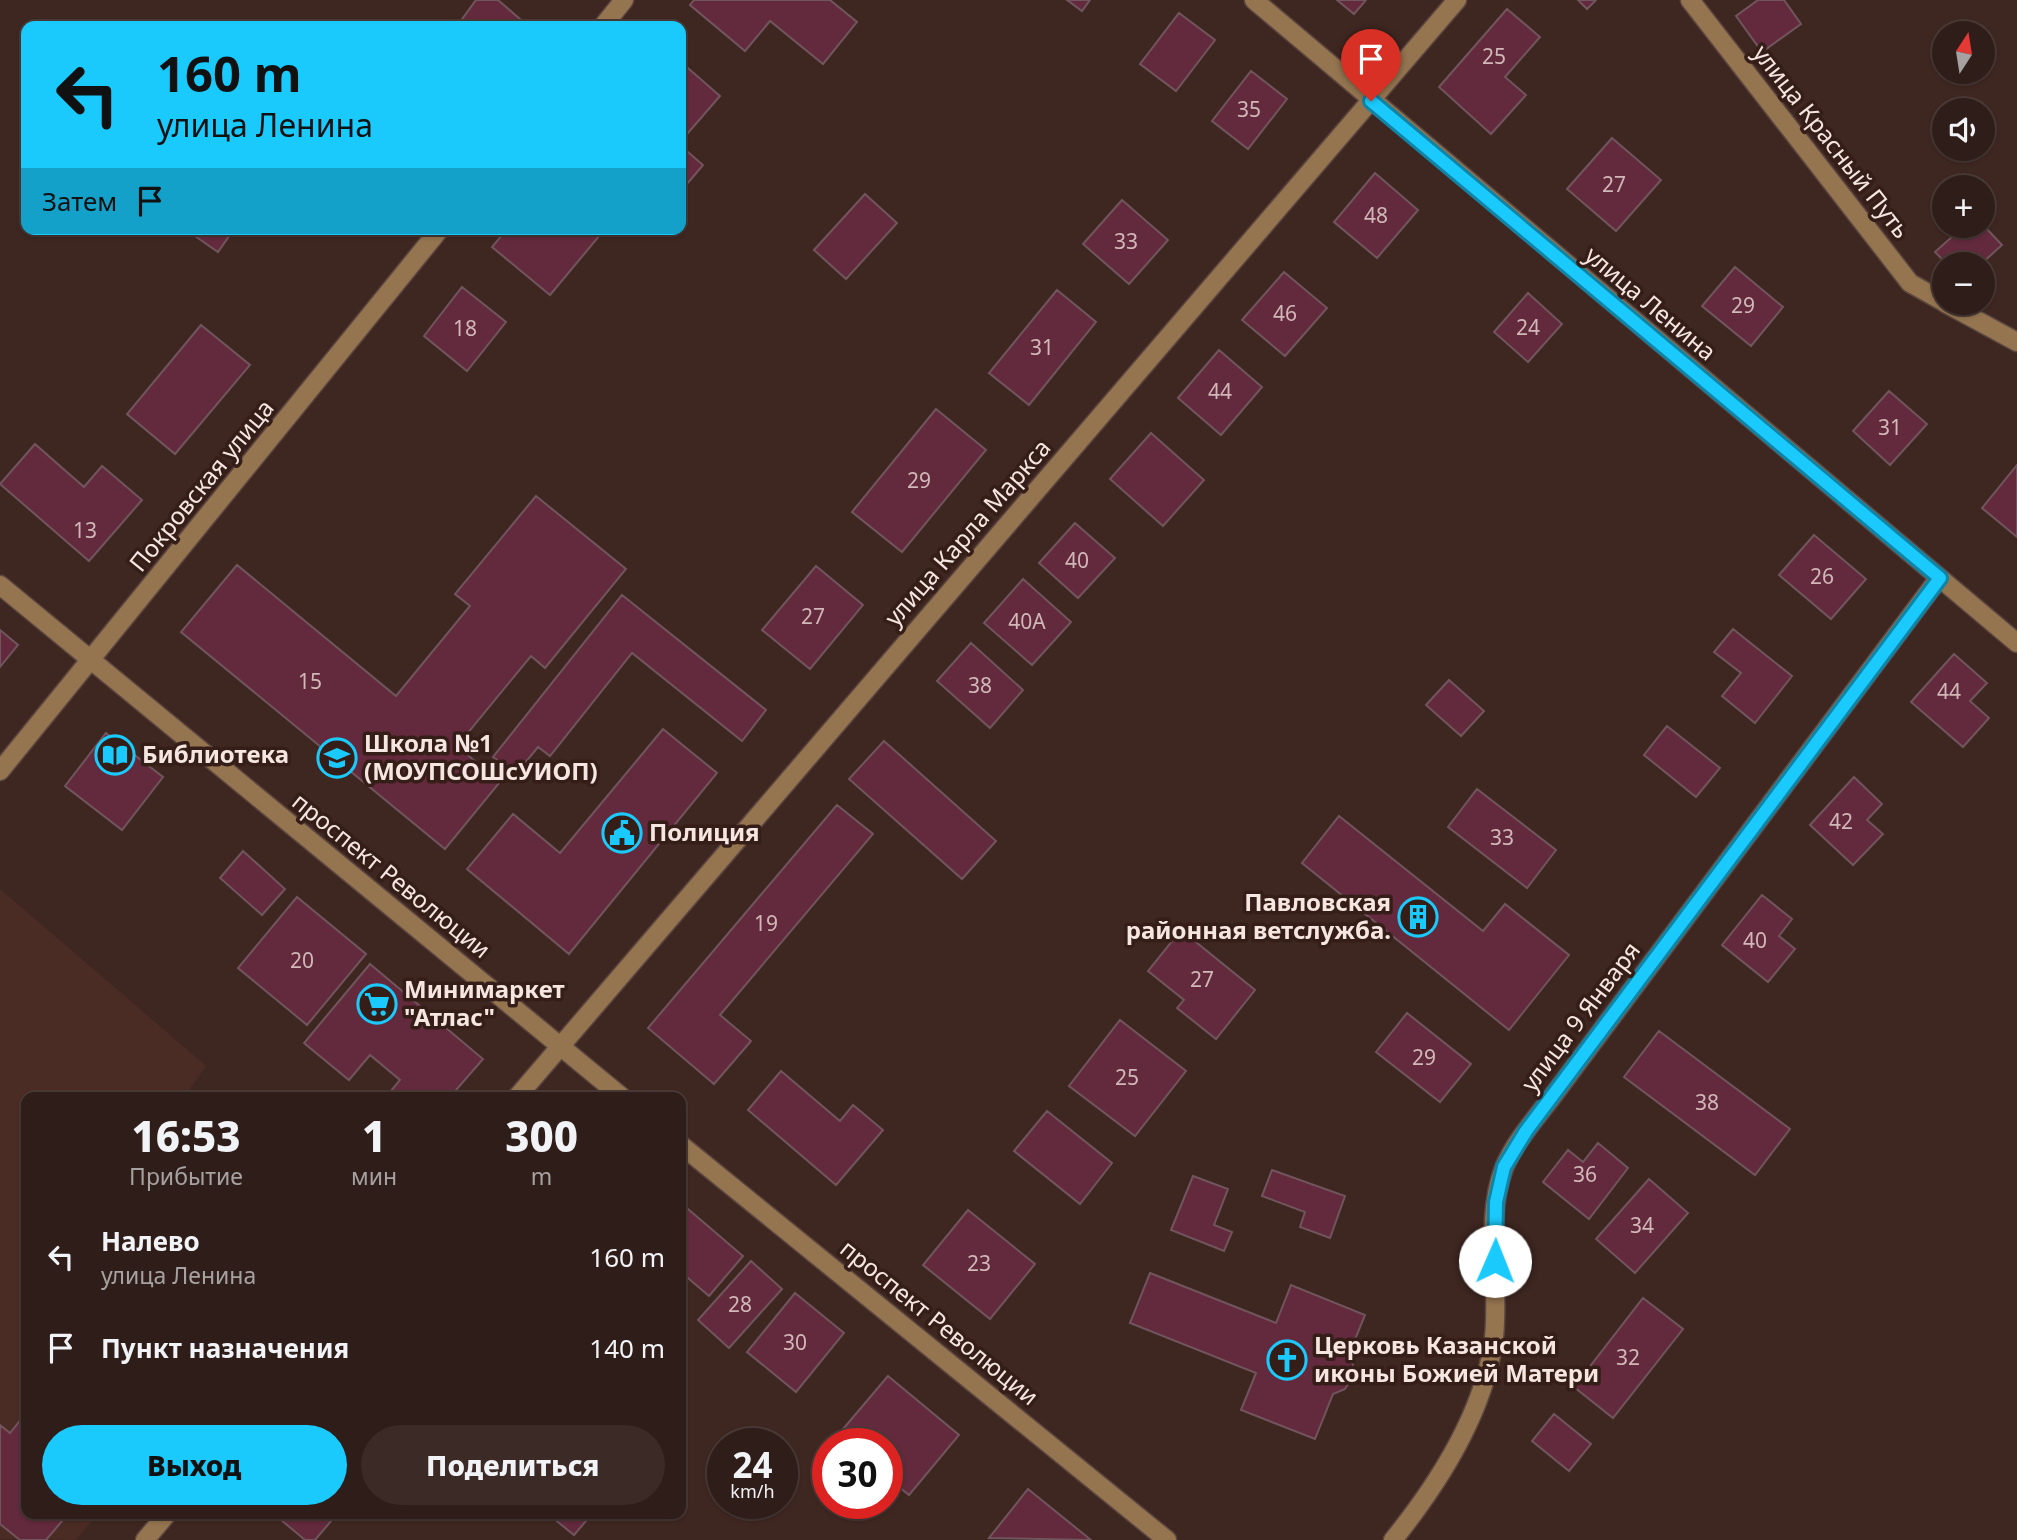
<!DOCTYPE html>
<html lang="ru">
<meta charset="utf-8">
<style>
:root{--surface:#2f1d19;--page:#3b2a26;--text:#f1f3f6;--muted:#a7a2a2;--line:#4a3b38;--accent:#1acafc}
body{margin:0;font-family:"Noto Sans",sans-serif;background:var(--page);color:var(--text);height:100vh;display:flex;flex-direction:column;font-size:26px;white-space:nowrap}
*{box-sizing:border-box;margin:0}
p{font-size:23px;color:var(--muted)}
.icon{flex:none;width:38px;height:38px;fill:none;stroke:currentColor;stroke-width:2;stroke-linecap:round;stroke-linejoin:round}
.map{position:relative;flex:1;overflow:hidden}
.drawer{position:absolute;left:21px;top:1092px;width:665px;height:427px;display:flex;flex-direction:column;background:var(--surface);border-radius:14px;box-shadow:0 2px 5px #0004,0 0 0 2px var(--line)}
.drawer>*{flex:none}
.guide{position:absolute;left:21px;top:21px;width:665px;height:214px;border-radius:14px;box-shadow:0 2px 5px #0004,0 0 0 2px var(--line);background:#1acafc;color:#111;overflow:hidden}
.needle{width:46px;rotate:12deg}
.fabs{position:absolute;left:1932px;top:21px;display:grid;gap:14px}
.fabs a{display:grid;place-items:center;width:63px;height:63px;border-radius:50%;background:var(--surface);box-shadow:0 2px 5px #0004,0 0 0 2px var(--line);font-size:35px}
.speed{position:absolute;left:707px;top:1428px;display:flex;gap:14px;font-size:35px;font-weight:700;text-align:center}
.speed>*{display:grid;place-content:center;width:91px;height:91px;border-radius:50%;background:var(--surface);box-shadow:0 2px 5px #0004,0 0 0 2px var(--line);line-height:1}
.speed small{font-size:18px;font-weight:400}
.speed .limit{border:10px solid #d22;background:#fff;color:#111}
.pin{position:absolute;display:grid;place-items:center;width:60px;height:60px;color:#fff;margin:-72px -30px;border-radius:50% 50% 50% 0;rotate:-45deg;box-shadow:0 0 7px #0007}
.pin .icon{rotate:45deg}
.me{position:absolute;width:77px;margin:-38px;rotate:1deg;stroke-linejoin:round;filter:drop-shadow(0 0 5px #0008)}
.turn{display:flex;align-items:center;gap:24px;height:147px;padding:0 21px;font-size:32px}
.turn .icon{width:91px;height:91px;stroke-width:2.5}
.turn b{display:block;font-size:49px;line-height:60px}
.then{display:flex;align-items:center;height:66px;padding:0 21px;background:#0003;gap:14px;font-size:26px}
.eta{display:flex;justify-content:space-evenly;align-items:center;height:119px;text-align:center}
.eta b{font-size:42px;font-weight:800;line-height:49px}
.cta{display:flex;gap:14px;margin-top:auto;padding:14px 21px}
.cta a{flex:1;height:80px;border-radius:42px;background:var(--accent);color:#111;font-size:28px;font-weight:800;line-height:80px;text-align:center}
.cta a+a{background:var(--page);color:var(--text)}
ul{padding:0;list-style:none}
li{display:flex;align-items:center;gap:21px;height:91px;padding:0 21px}
li div{flex:1}
li b{display:block;font-size:26px}
li em{font-style:normal}
.map>svg:first-child{display:block}
.built{fill:#4b2c24}
.building{fill:#632a3d;stroke:#71555d;stroke-width:2}
.lines{fill:none;stroke-linecap:round;stroke-linejoin:round}
.minor-casing{stroke:#5c4640;stroke-width:21}
.minor{stroke:#957550;stroke-width:18}
.route-casing{stroke:#1183a4;stroke-width:18}
.route{stroke:#1acafc;stroke-width:12}
.labels{text-anchor:middle;stroke-width:7;stroke-linejoin:round;paint-order:stroke}
.number-label{font-size:21px;fill:#d1b7b8}
.street-label{font-size:24px;fill:#f6e6e1;stroke:#351e18}
.poi-label{font-size:24px;font-weight:bold;fill:#f6e6e1;stroke:#351e18;text-anchor:start}
</style>
<div class="map">
<svg width="2017" height="1540" viewBox="0 0 2017 1540">
<rect width="100%" height="100%" fill="#3f2721"/>
<path class="built" d="M0,889L206,1066L184,1097H26V1514H98L76,1540L0,1539Z"/>
<path class="building" d="M476,0H498L528,26H457Z
M694,0H830L857,22L823,64L770,21L745,51L690,5Z
M1067,0H1090L1082,11Z
M1337,0H1366L1354,14Z
M1578,0H1596L1587,9Z
M1758,0H1784L1801,24L1762,52L1736,16Z
M1507,9L1540,37L1505,77L1526,95L1491,134L1439,87Z
M1179,13L1215,40L1176,91L1140,64Z
M681,62L720,96L681,141Z
M1251,71L1287,99L1248,149L1212,121Z
M1612,138L1661,180L1616,231L1567,189Z
M681,146L703,165L681,191Z
M1375,173L1418,210L1377,258L1334,222Z
M865,194L897,223L846,279L814,250Z
M1122,200L1168,240L1129,284L1083,244Z
M1983,225L2002,245L1981,264H1947L1935,252L1964,226Z
M185,229H234L218,252Z
M507,229H605L550,295L492,247Z
M1735,267L1783,307L1751,346L1702,306Z
M1284,272L1327,308L1285,356L1242,320Z
M462,287L506,322L467,371L424,336Z
M1057,290L1096,322L1029,405L989,373Z
M1528,293L1562,324L1528,362L1494,332Z
M201,325L250,365L175,454L127,414Z
M1219,350L1262,387L1221,435L1178,398Z
M1889,391L1927,424L1890,465L1853,431Z
M936,409L986,450L902,552L852,512Z
M1151,433L1204,480L1163,526L1110,479Z
M35,444L84,487L102,466L142,500L89,561L0,484Z
M2017,465V537L1982,508Z
M536,496L626,569L545,668L531,656L457,746L500,782L445,849L181,632L237,565L396,696L470,606L455,594Z
M1075,523L1115,558L1078,598L1039,563Z
M1814,535L1866,579L1831,619L1779,575Z
M816,566L863,605L810,669L762,630Z
M1023,579L1071,622L1032,665L984,623Z
M622,595L766,710L742,741L632,653L550,756L538,747L516,774L493,757Z
M1733,629L1792,676L1755,723L1722,696L1741,673L1714,652Z
M0,630L18,645L0,667Z
M971,643L1023,690L990,728L937,681Z
M1954,654L1987,683L1970,701L1989,718L1963,747L1911,702Z
M1449,680L1484,711L1461,736L1426,705Z
M1667,726L1720,768L1696,797L1644,755Z
M663,729L717,773L569,954L467,869L513,814L560,853Z
M106,733L163,777L122,830L65,786Z
M884,741L996,841L962,879L849,779Z
M1854,777L1882,804L1867,820L1883,834L1853,865L1810,825Z
M1477,789L1556,850L1527,888L1448,827Z
M837,805L873,834L720,1015L751,1041L714,1084L648,1028Z
M1339,816L1483,931L1505,904L1569,955L1509,1030L1302,863Z
M243,851L285,889L262,915L220,878Z
M1762,895L1792,919L1779,936L1795,949L1768,982L1722,945Z
M297,897L366,954L307,1025L238,968Z
M1181,930L1255,990L1216,1039L1177,1008L1184,1000L1148,971Z
M370,964L483,1059L450,1097H386L400,1080L370,1055L349,1080L304,1043Z
M1407,1013L1471,1064L1440,1102L1376,1052Z
M1120,1020L1186,1071L1135,1136L1069,1086Z
M1659,1031L1790,1129L1755,1175L1624,1077Z
M781,1071L840,1121L853,1105L883,1130L836,1185L748,1110Z
M1047,1111L1112,1163L1080,1204L1014,1151Z
M1598,1143L1628,1168L1589,1219L1543,1182L1568,1150L1583,1162Z
M1272,1170L1345,1196L1330,1238L1300,1227L1305,1212L1262,1196Z
M1193,1176L1228,1189L1214,1225L1232,1232L1224,1251L1171,1230Z
M1649,1179L1688,1213L1635,1273L1596,1239Z
M681,1203L743,1256L709,1296L681,1272Z
M968,1210L1035,1264L990,1319L923,1265Z
M751,1261L782,1289L729,1348L698,1320Z
M1150,1273L1276,1323L1291,1285L1365,1315L1349,1354L1353,1365L1352,1378L1345,1389L1333,1394L1315,1439L1241,1410L1256,1373L1130,1323Z
M795,1293L844,1333L796,1392L747,1352Z
M1643,1298L1683,1329L1613,1418L1574,1387Z
M888,1376L959,1435L909,1495L887,1477V1444H848L838,1435Z
M26,1413V1514H68L46,1540H20L0,1524V1425L10,1433Z
M1554,1414L1591,1444L1569,1471L1532,1441Z
M1028,1489L1091,1540L989,1538Z
M274,1514H337L315,1540H305Z
M548,1514H592L574,1535Z"/>
<g class="lines">
<g class="minor-casing">
<path id="minor" d="M1254,0L2017,643
M1690,0L1910,283L1944,302
M603,26L624,0
M1945,303L2017,342
M0,585L622,1097
M0,771L440,229
M517,1097L1457,0
M681,1145L1167,1540
M145,1540L167,1514
M1393,1540C1439,1483 1485,1412 1494,1337C1500,1283 1484,1220 1504,1168C1515,1141 1538,1116 1555,1093L1939,578"/>
</g>
<use href="#minor" class="minor"/>
</g>
<g class="lines">
<g class="route-casing">
<path id="route" d="M1371,101L1940,578L1526,1131L1504,1167L1496,1202L1495,1261"/>
</g>
<use href="#route" class="route"/>
</g>
<defs>
<g id="library-ring" transform="scale(2.0125)"><circle r="9.5" fill="#351e18" stroke="#1acafc" stroke-width="1.5"/><path d="M-6-4Q-3-5.5-.7-3.5V5Q-3 3-6 4ZM6-4Q3-5.5 .7-3.5V5Q3 3 6 4Z" fill="#1acafc"/></g>
<g id="school-ring" transform="scale(2.0125)"><circle r="9.5" fill="#351e18" stroke="#1acafc" stroke-width="1.5"/><path d="M0-5L7-2L0 1L-7-2ZM-4 1L0 2.5L4 1V4Q0 6-4 4Z" fill="#1acafc"/></g>
<g id="civic-ring" transform="scale(2.0125)"><circle r="9.5" fill="#351e18" stroke="#1acafc" stroke-width="1.5"/><path d="M-.6-6.5H3V-4.5H.6V-3L4-1V1h2V6H-6V1h2V-1L-.6-3ZM-1.2 2.5V6h2.4V2.5Z" fill="#1acafc"/></g>
<g id="building-ring" transform="scale(2.0125)"><circle r="9.5" fill="#351e18" stroke="#1acafc" stroke-width="1.5"/><path d="M-4-6H4V6H1V3H-1V6H-4ZM-2.5-4.3h1.7v1.8h-1.7ZM.8-4.3h1.7v1.8H.8ZM-2.5-1h1.7V.8h-1.7ZM.8-1h1.7V.8H.8Z" fill="#1acafc"/></g>
<g id="supermarket-ring" transform="scale(2.0125)"><circle r="9.5" fill="#351e18" stroke="#1acafc" stroke-width="1.5"/><path d="M-6-5.5h2.5l.6 2H6L4.5 2H-2.5L-4.4-4H-6ZM-1.5 3.2a1.3 1.3 0 1 0 .1 0ZM3 3.2a1.3 1.3 0 1 0 .1 0Z" fill="#1acafc"/></g>
<g id="church-ring" transform="scale(2.0125)"><circle r="9.5" fill="#351e18" stroke="#1acafc" stroke-width="1.5"/><path d="M-1.2-6h2.4v3.5h3.3v2.4h-3.3V6h-2.4V-.1h-3.3v-2.4h3.3Z" fill="#1acafc"/></g>
</defs>
<g fill-rule="evenodd">
<use href="#library-ring" x="115" y="755"/>
<use href="#school-ring" x="337" y="758"/>
<use href="#civic-ring" x="622" y="833"/>
<use href="#building-ring" x="1418" y="917"/>
<use href="#supermarket-ring" x="377" y="1004"/>
<use href="#church-ring" x="1287" y="1360"/>
</g>
<g class="labels">
<g class="number-label">
<text x="1494" y="64">25</text>
<text x="1249" y="117">35</text>
<text x="1614" y="192">27</text>
<text x="1376" y="223">48</text>
<text x="1126" y="249">33</text>
<text x="1743" y="313">29</text>
<text x="1285" y="321">46</text>
<text x="1528" y="335">24</text>
<text x="465" y="336">18</text>
<text x="1042" y="355">31</text>
<text x="1220" y="399">44</text>
<text x="1890" y="435">31</text>
<text x="919" y="488">29</text>
<text x="85" y="538">13</text>
<text x="1077" y="568">40</text>
<text x="1822" y="584">26</text>
<text x="813" y="624">27</text>
<text x="1027" y="629">40А</text>
<text x="310" y="689">15</text>
<text x="980" y="693">38</text>
<text x="1949" y="699">44</text>
<text x="1841" y="829">42</text>
<text x="1502" y="845">33</text>
<text x="766" y="931">19</text>
<text x="1755" y="948">40</text>
<text x="302" y="968">20</text>
<text x="1202" y="987">27</text>
<text x="1424" y="1065">29</text>
<text x="1127" y="1085">25</text>
<text x="1707" y="1110">38</text>
<text x="1585" y="1182">36</text>
<text x="1642" y="1233">34</text>
<text x="979" y="1271">23</text>
<text x="740" y="1312">28</text>
<text x="795" y="1350">30</text>
<text x="1628" y="1365">32</text>
</g>
<g class="street-label">
<text transform="translate(1831 142) rotate(52)" y="8">улица Красный Путь</text>
<text transform="translate(1650 304) rotate(40)" y="8">улица Ленина</text>
<text transform="translate(202 486) rotate(-51)" y="8">Покровская улица</text>
<text transform="translate(968 533) rotate(-49)" y="8">улица Карла Маркса</text>
<text transform="translate(391 876) rotate(39)" y="8">проспект Революции</text>
<text transform="translate(1581 1017) rotate(-53)" y="8">улица 9 Января</text>
<text transform="translate(939 1323) rotate(39)" y="8">проспект Революции</text>
</g>
<g class="poi-label">
<text x="364" y="752">Школа №1<tspan x="364" dy="28">(МОУПСОШсУИОП)</tspan></text>
<text x="142" y="763">Библиотека</text>
<text x="649" y="841">Полиция</text>
<text x="1391" y="911" text-anchor="end">Павловская<tspan x="1391" dy="28">районная ветслужба.</tspan></text>
<text x="404" y="998">Минимаркет<tspan x="404" dy="28">"Атлас"</tspan></text>
<text x="1314" y="1354">Церковь Казанской<tspan x="1314" dy="28">иконы Божией Матери</tspan></text>
</g>
</g>
</svg>
<div class="fabs">
<a><svg class="needle" viewBox="-14 -14 28 28"><path d="M0-13l5 13h-10z" fill="#e53935"/><path d="M0 13l5-13h-10z" fill="#a7a2a2"/></svg></a>
<a><svg class="icon" aria-label="sound" viewBox="0 0 24 24"><path d="M4 9h4l5-4v14l-5-4H4zM17 9q2 3 0 6"/></svg></a>
<a>+</a>
<a>−</a>
</div>
<div class="speed"><div>24<small>km/h</small></div><div class="limit">30</div></div>
<div class="pin" style="left:1371px;top:101px;background:#d93025"><svg class="icon" aria-label="arrive" viewBox="0 0 24 24"><path d="M6 21V4h12l-3 4 3 4H6"/></svg></div>
<svg class="me" style="left:1495px;top:1261px" viewBox="-20 -20 40 40"><circle r="19" fill="#fff"/><path d="M0-13L10 11 0 6-10 11z" fill="#1acafc"/></svg>
<div class="guide">
<div class="turn"><svg class="icon" aria-label="left" viewBox="0 0 24 24"><path d="M17 20v-9H6M10 6l-5 5 5 5"/></svg><div><b>160 m</b>улица Ленина</div></div>
<div class="then">Затем<svg class="icon" aria-label="arrive" viewBox="0 0 24 24"><path d="M6 21V4h12l-3 4 3 4H6"/></svg></div>
</div>
<section class="drawer">
<div class="eta">
<div><b>16:53</b><p>Прибытие</p></div>
<div><b>1</b><p>мин</p></div>
<div><b>300</b><p>m</p></div>
</div>
<ul>
<li><svg class="icon" aria-label="left" viewBox="0 0 24 24"><path d="M17 20v-9H6M10 6l-5 5 5 5"/></svg><div><b>Налево</b><p>улица Ленина</p></div><em>160 m</em></li>
<li><svg class="icon" aria-label="arrive" viewBox="0 0 24 24"><path d="M6 21V4h12l-3 4 3 4H6"/></svg><div><b>Пункт назначения</b></div><em>140 m</em></li>
</ul>
<div class="cta"><a>Выход</a><a>Поделиться</a></div>
</section>
</div>
